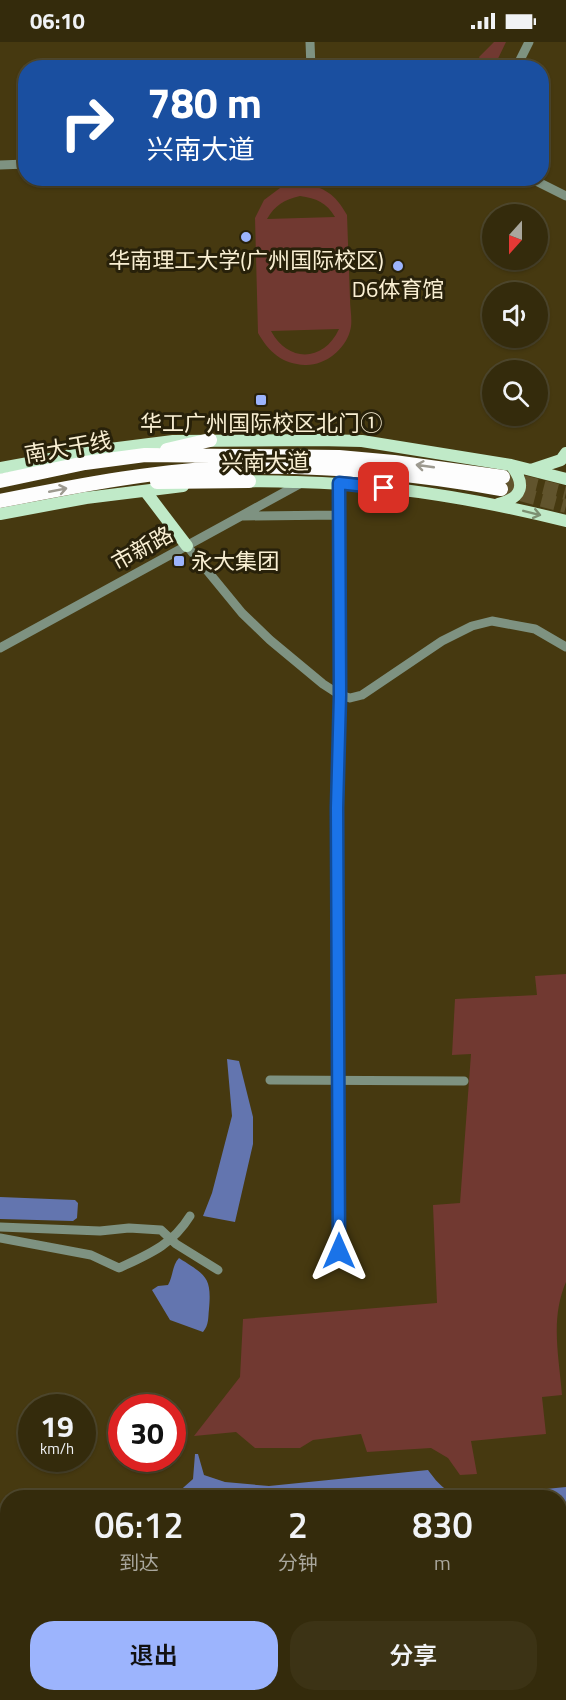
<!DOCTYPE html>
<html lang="zh">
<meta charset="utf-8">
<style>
:root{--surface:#342b0c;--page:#3c3315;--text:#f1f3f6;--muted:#a9a79d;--line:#4e472d;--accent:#9cb4fd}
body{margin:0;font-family:"Titillium Web","Noto Sans SC",sans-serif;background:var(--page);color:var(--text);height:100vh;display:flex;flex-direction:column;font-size:22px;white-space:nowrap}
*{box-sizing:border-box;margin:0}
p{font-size:20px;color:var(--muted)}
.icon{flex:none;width:33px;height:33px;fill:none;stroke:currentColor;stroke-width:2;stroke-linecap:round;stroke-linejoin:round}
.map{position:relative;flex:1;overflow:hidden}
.drawer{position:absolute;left:0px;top:1448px;width:567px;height:212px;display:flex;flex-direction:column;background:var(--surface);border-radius:24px 24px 0 0;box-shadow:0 2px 4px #0004,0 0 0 2px var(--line)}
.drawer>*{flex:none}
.top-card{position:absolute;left:18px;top:18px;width:531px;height:126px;border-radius:24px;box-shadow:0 2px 4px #0004,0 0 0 2px var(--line);background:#1a4fa0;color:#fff;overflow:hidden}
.needle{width:39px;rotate:201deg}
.tools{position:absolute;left:482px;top:162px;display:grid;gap:12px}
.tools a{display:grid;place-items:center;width:66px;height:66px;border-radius:50%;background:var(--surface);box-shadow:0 2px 4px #0004,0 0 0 2px var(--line);font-size:30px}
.speed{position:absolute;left:18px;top:1352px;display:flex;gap:12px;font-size:30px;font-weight:700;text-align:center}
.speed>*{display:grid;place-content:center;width:78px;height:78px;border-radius:50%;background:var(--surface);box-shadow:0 2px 4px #0004,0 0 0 2px var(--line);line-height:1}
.speed small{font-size:15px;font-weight:400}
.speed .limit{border:9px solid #d22;background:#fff;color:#111}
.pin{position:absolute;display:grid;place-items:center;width:51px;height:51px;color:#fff;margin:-26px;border-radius:12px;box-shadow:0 3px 9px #0006}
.me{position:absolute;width:66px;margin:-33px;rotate:0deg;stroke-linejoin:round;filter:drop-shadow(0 0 4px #0008)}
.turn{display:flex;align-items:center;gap:21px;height:126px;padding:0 30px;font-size:27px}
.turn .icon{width:78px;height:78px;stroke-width:2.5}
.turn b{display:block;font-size:42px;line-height:51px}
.eta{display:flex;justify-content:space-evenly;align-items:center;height:102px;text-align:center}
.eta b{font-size:36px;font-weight:600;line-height:42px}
.cta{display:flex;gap:12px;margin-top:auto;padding:12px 30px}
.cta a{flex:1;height:69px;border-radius:24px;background:var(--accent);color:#111;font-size:24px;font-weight:600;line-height:69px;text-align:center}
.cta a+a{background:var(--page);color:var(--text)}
.status{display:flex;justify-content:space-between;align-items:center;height:42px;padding:0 30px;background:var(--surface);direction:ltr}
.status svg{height:16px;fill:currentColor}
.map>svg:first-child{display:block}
.green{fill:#713931;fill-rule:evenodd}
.water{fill:#6375af}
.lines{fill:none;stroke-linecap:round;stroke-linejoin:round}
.highway-tunnel{stroke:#61542d;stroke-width:14;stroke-dasharray:14 7;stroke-linecap:butt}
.minor{stroke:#7e9281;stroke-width:9}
.major{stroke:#c0eac8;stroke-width:12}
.highway{stroke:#fdfdfd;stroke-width:14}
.oneway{stroke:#9d9a90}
.oneway2{stroke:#7c9072}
.route-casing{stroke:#114b97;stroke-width:15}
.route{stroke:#1a73e8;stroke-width:10}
.poi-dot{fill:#9cb4fd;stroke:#28210a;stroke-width:2}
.labels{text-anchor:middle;stroke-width:6;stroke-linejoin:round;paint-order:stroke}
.poi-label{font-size:22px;fill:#f9efd3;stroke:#28210a}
.street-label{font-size:22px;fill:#f9efd3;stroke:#28210a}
</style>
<div class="status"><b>06:10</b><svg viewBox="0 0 49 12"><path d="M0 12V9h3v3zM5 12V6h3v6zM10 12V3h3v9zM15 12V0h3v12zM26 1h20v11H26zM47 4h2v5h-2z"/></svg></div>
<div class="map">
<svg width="566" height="1658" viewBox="0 0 566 1658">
<rect width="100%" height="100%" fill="#463910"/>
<path class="green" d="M494,0H506L494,25H484L479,15Z
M300,141C325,145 335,152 347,173C348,201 349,229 350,257C350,267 353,280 350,289C345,308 324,324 305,323C282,322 269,310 258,291L255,176L264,158L280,146ZM300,154C316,156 327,161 335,175L267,177C275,163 284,158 300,154ZM339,287C324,320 288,321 271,289Z
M566,932V1240C550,1277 559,1314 562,1353L542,1355L546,1392L471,1399L477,1432L460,1433L448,1416L431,1406L367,1410L361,1392L313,1398L300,1406H255L236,1390L194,1394L240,1335L243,1277L437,1261L433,1163L460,1161L471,1012L452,1013L455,957L537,953L535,934Z"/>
<path class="water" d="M227,1017L239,1019L253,1075V1102L235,1180L203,1174L212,1151L232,1074Z
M0,1155L75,1158L78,1161L77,1176L73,1179L0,1177Z
M179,1216C205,1233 212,1234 209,1267C208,1276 209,1283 203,1290L170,1278L152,1248L158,1244L168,1243C173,1235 172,1223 179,1216Z
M195,1412H198L204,1433L225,1440L269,1444L428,1428C439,1443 447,1452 467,1455H148L175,1453L193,1437Z
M566,1445V1658H0V1469L7,1468L8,1652H560V1455H467Z"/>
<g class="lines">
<path class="highway-tunnel" d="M503,435L566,451
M501,447L566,464"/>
<path class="minor" d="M310,0L311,26
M516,26L529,0
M0,123L26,122
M530,136L566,154
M339,441L340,653L337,743L339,1209
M243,474L339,473
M187,504L242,571L270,598L323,642L340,653L350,656L362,653L442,599L472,584L492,579L535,587L566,605
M0,606L303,440
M270,1038L464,1039
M0,1185L100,1189L129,1186L161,1188L176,1202L218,1228
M0,1196L91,1213L119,1226C149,1212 172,1203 190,1174"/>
<path class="major" d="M0,426L94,409L173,399L318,398L362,399L511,423L566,437
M531,428L561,418L566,411
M242,440C260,438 279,440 297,440C388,442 478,457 566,479
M146,450L187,504
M498,462C523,456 526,442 511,423
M0,472L86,456L183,444"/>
<path class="highway" d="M167,408L210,398
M0,439L85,421L145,413L339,415L394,420L503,435
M157,440L249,439
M0,459C80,443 162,427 243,425C329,423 417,432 501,447"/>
</g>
<defs><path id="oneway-shaft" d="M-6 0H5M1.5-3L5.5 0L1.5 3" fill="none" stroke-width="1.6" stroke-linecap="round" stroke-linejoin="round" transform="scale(1.5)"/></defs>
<g class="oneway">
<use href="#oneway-shaft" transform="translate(425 424) rotate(-172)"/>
<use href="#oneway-shaft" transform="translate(58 448) rotate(-11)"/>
</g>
<use class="oneway2" href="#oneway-shaft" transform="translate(532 471) rotate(14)"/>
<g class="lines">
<g class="route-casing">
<path id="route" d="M339,1209L337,766L340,653L339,441L384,446"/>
</g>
<use href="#route" class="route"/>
</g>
<g class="poi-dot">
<circle cx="246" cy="195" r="6"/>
<circle cx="398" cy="224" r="6"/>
<rect x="255" y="352" width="12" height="12" rx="3"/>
<rect x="173" y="513" width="12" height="12" rx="3"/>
</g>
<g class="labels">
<g class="poi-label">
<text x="246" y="226">华南理工大学(广州国际校区)</text>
<text x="398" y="255">D6体育馆</text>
<text x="261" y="389">华工广州国际校区北门①</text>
<text x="191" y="527" text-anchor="start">永大集团</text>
</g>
<g class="street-label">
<text transform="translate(68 405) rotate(-10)" y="8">南大干线</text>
<text transform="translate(265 420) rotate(-1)" y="8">兴南大道</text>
<text transform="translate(142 506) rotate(-29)" y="8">市新路</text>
</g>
</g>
</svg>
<div class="tools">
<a><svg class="needle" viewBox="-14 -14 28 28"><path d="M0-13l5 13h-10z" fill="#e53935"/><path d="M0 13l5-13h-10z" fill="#a9a79d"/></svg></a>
<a><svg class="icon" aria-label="sound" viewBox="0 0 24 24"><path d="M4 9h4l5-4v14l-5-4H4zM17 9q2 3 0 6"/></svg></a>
<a><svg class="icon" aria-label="search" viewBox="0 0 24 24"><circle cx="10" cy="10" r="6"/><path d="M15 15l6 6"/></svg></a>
</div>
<div class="speed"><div>19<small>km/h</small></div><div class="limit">30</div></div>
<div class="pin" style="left:384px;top:446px;background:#d93025"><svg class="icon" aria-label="arrive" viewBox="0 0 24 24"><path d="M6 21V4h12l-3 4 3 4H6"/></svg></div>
<svg class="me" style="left:339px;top:1209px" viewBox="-20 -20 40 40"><path d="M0-17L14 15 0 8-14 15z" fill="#1a73e8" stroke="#fff" stroke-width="4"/></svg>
<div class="top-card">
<div class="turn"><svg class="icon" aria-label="right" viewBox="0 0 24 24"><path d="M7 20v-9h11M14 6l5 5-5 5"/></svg><div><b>780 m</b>兴南大道</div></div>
</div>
<section class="drawer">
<div class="eta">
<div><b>06:12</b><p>到达</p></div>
<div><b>2</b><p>分钟</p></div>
<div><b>830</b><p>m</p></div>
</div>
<div class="cta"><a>退出</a><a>分享</a></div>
</section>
</div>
